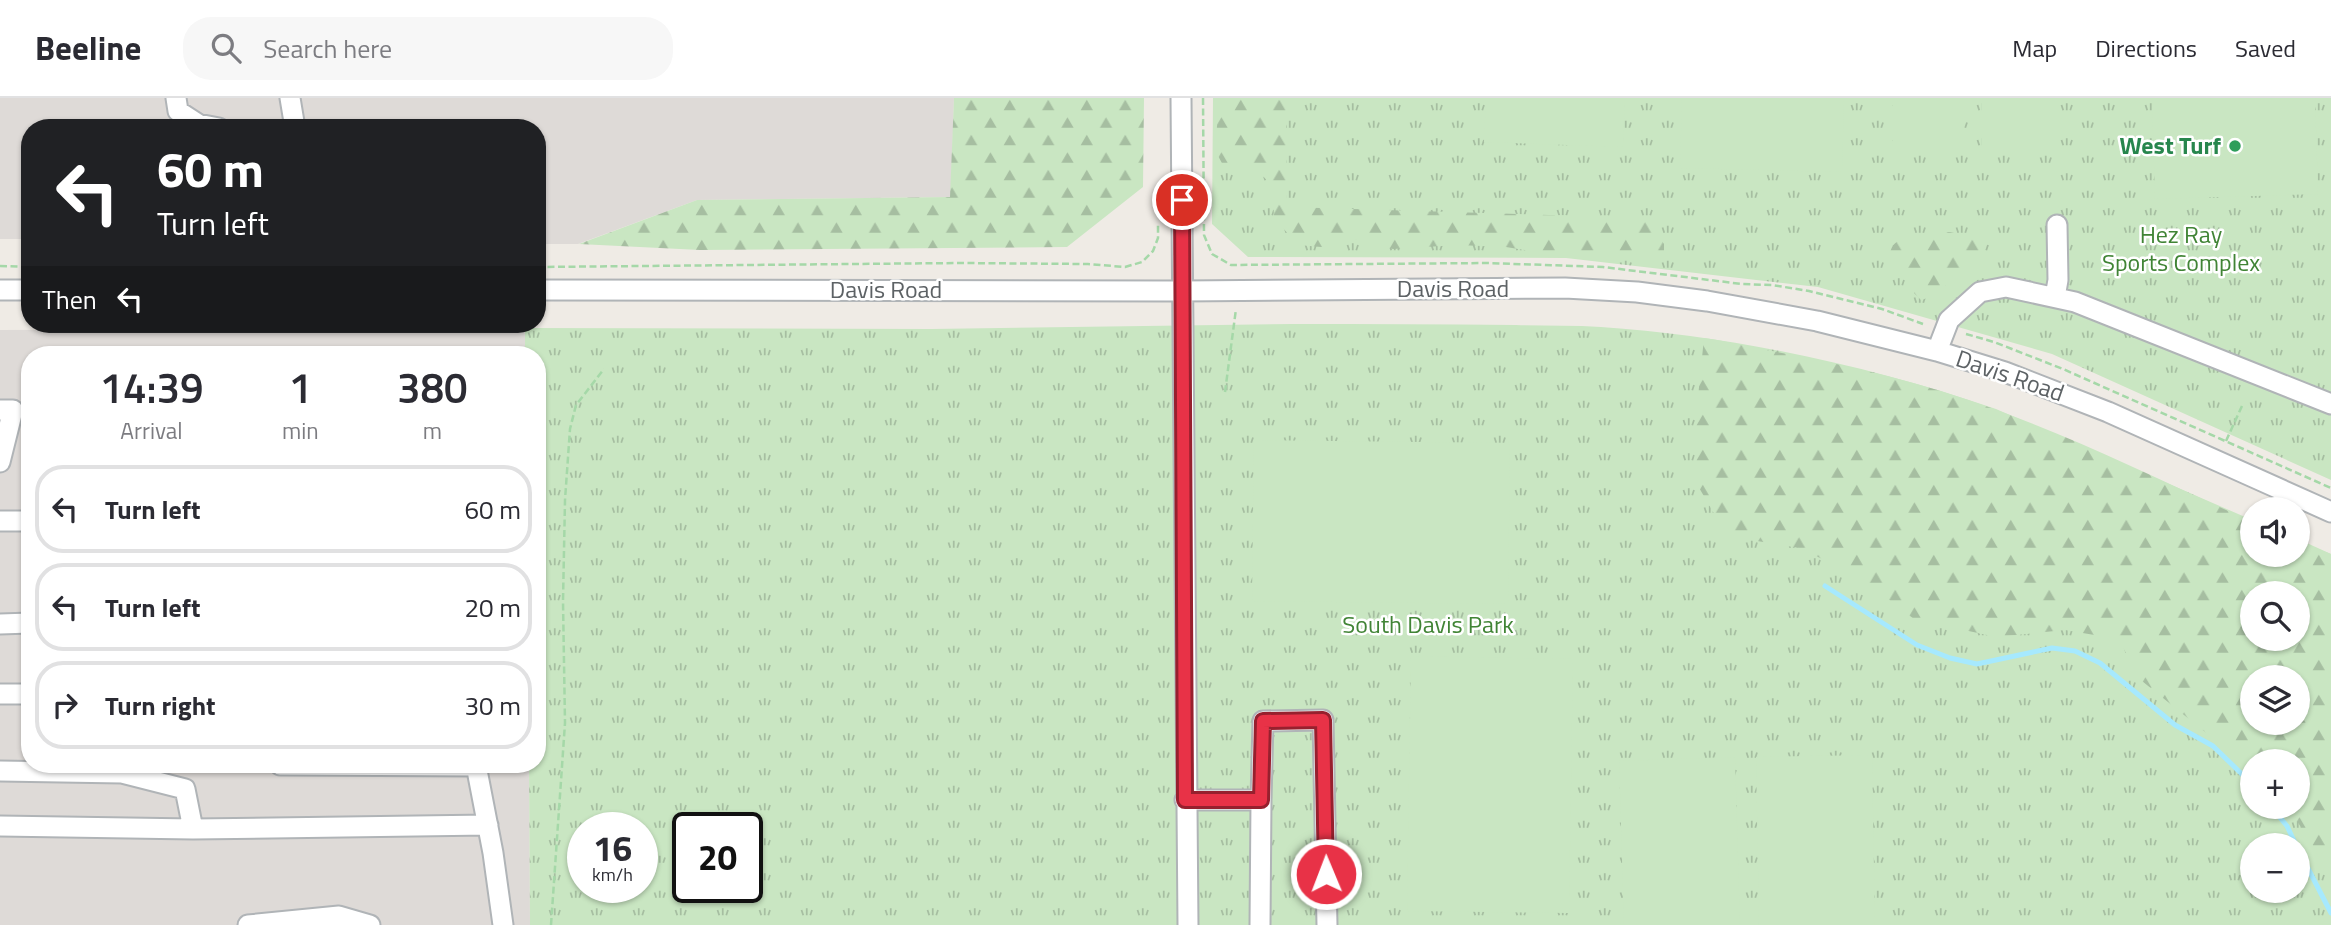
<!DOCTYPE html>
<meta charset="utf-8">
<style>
:root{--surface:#fff;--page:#f7f7f7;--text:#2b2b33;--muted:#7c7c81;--line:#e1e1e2}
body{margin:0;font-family:"Titillium Web",sans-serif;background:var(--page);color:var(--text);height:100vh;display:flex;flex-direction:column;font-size:26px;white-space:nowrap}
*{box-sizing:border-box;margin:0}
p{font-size:23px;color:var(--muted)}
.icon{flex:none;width:38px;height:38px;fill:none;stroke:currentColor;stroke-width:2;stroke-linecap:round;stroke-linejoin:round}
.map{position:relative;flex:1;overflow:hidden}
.details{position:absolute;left:21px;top:248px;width:525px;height:427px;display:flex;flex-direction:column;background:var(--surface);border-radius:28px;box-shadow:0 2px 5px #0004}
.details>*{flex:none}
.top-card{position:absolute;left:21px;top:21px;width:525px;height:214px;border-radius:28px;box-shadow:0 2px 5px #0004;background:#202124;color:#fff;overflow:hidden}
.buttons{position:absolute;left:2240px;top:399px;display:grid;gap:14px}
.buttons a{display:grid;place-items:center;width:70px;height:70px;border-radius:50%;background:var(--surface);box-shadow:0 2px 5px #0004;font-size:35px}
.speed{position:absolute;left:567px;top:714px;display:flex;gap:14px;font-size:35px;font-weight:700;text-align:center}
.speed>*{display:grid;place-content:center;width:91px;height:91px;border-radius:50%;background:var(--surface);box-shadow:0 2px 5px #0004;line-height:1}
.speed small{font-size:18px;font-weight:400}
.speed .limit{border:4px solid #111;border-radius:10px;background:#fff;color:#111}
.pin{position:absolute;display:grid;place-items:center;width:60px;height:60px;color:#fff;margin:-30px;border:4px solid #fff;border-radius:50%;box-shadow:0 2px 7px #0007}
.me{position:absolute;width:77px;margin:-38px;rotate:359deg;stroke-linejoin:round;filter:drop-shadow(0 0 5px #0008)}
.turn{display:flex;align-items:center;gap:24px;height:147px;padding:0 21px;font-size:32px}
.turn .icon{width:91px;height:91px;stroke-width:2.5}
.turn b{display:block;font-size:49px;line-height:60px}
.then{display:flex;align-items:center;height:66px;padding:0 21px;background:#0003;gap:14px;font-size:26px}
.eta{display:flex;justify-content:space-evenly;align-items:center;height:119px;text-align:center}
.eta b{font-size:42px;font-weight:600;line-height:49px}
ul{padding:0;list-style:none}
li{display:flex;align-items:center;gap:21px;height:88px;margin:0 14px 10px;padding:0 7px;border:4px solid var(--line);border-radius:28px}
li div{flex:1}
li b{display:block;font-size:26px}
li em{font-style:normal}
header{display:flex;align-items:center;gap:42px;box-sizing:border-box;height:98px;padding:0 35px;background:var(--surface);border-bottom:2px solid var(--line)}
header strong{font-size:33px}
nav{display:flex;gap:38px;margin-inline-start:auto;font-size:24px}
.search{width:490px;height:63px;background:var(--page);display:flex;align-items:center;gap:18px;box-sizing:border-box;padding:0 24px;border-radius:28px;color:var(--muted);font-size:26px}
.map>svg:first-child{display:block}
.industrial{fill:#dedad7}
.grass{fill:url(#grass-tufts);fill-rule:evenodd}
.forest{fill:url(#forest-firs);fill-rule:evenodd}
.pitch{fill:#c9e6c2}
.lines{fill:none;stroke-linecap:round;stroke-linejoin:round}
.stream{stroke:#a6e9fe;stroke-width:5}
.minor-casing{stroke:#b0b4b7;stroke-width:23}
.path{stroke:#a5d8a8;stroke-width:2.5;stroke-dasharray:7 3.5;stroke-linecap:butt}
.minor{stroke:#fff;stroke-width:19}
.route-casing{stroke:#97202e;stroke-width:18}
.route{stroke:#e83247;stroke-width:12}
.leisure-dot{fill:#2e9e5b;stroke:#fff;stroke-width:2.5}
.labels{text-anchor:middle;stroke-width:5;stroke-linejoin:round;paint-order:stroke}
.leisure-label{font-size:24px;font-weight:bold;fill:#27864d;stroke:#fff;text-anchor:end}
.park-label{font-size:24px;fill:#408435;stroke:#fff}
.street-label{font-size:24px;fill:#5d6265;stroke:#fff}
</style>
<header>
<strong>Beeline</strong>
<div class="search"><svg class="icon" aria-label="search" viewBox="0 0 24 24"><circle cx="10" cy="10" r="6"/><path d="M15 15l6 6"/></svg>Search here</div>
<nav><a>Map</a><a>Directions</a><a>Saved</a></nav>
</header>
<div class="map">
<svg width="2331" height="827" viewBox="0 0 2331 827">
<defs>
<pattern id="grass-tufts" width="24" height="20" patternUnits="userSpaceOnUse" patternTransform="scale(1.75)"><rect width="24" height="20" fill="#c9e6c2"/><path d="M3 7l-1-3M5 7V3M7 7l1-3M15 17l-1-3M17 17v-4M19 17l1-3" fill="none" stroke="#a6bea1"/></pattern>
<pattern id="forest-firs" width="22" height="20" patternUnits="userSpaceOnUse" patternTransform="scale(1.75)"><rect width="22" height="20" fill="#c9e6c2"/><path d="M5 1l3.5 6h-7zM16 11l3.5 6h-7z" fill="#a6bea1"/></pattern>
</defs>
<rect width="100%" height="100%" fill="#efebe5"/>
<path class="industrial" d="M0,0H954L951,99L697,102L578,146H537V30H30V141H0Z
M525,230V257H30V667H529L530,827H0V232Z"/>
<path class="grass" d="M1213,0H2331V382L2052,256L1818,189L1566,160L1248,159L1212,126Z
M1292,226C1367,226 1441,226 1516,227C1544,228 1573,227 1601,229C1733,238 1871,268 1996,311L2252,422V457H2298V441L2331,456V827H530L529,667H537V257H525V230L931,231ZM2252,495H2298V541H2252ZM2252,579H2298V625H2252ZM2252,663H2298V709H2252ZM583,730H642V789H583ZM688,730H747V789H688ZM2252,747H2298V793H2252Z"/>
<path class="forest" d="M954,0H1144L1143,89L1067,149L700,152L579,146L697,102L950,99Z
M1218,0H1286L1287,109L1646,120L1664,146V154L1655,159H1643L1615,155L1537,154L1506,149L1458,147L1393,151L1360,141L1321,149L1299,147L1274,121C1273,96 1277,79 1247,72C1240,70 1232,72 1224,69L1216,54Z
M1950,134C1960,137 1977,137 1985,144V162L1949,184L1934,198L1921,202L1914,195L1910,184C1902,179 1895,174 1892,165C1880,134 1932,134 1950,134Z
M1704,240C1727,243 1749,249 1772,253C1847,267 1922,284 1994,311C2082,343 2167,385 2252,424V457H2298V443L2331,456V776L2288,709H2298V663H2252V672L2142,583L2118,541L2065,532L1996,539L1914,521L1858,478L1799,450L1727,438L1694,381L1696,319ZM2252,495H2298V541H2252ZM2252,579H2298V625H2252Z"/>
<path class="pitch" d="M1486,0H1625L1623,49L1484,44Z
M1682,0H1844L1842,74L1680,70Z
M2152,0H2315L2318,96L2155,101Z
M1893,1H1963V48H1893Z
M1982,1H2052V48H1982Z
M1254,342L1510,345L1508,506L1252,503Z
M1411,558L1573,561L1569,815L1407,813Z
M1872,657L1875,827H1759L1756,659Z
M1735,659L1740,827H1624L1619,663Z"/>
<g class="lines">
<path class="stream" d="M1825,488L1917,547L1950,560L1977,566L2052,550L2075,553L2100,565L2175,627L2213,648L2252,686
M2271,709L2287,728L2296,747
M2298,751L2331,815"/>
<g class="minor-casing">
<path id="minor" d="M176,0L178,13L198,26L219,30
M290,0L295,30
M1181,0L1188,827
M0,192H30
M537,192L1182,193L1565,190L1637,194L1707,203L1817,223L1937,253L2005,274L2108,314L2331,414
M2055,199L2058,182L2057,127
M1937,253L1949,222L1980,194L2006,189L2075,204L2331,306
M0,312H13L0,364
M0,423H30
M0,526L30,525
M0,596H30
M280,667L476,668
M476,667L493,755L503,827
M0,673L122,675V667
M122,675L185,691L193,731
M1185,702H1261L1260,827
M1261,702L1263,623L1323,622L1327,827
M0,728L193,731L488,727
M248,827L339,818L370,827"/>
</g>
<path class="path" d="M1203,0L1204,137L1212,156L1231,167L1488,165L1603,169L1742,186L1772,187L1809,193L1882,211L1923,226
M0,168L30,169
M537,169L960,165L1088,166L1125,169L1142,164L1153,153L1158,140V127
M1966,236L1994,244L2063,271L2331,390
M1225,294L1236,211
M2226,343L2242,308
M551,827L565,625L563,503L565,402L570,331L576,307L604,271"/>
<use href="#minor" class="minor"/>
</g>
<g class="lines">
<g class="route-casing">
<path id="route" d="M1182,102L1185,702H1261L1263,623L1323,622L1326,776"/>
</g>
<use href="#route" class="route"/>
</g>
<circle class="leisure-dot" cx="2235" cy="48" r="7"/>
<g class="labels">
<g class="leisure-label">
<text x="2221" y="56">West Turf</text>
</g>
<g class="park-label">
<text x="2181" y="145">Hez Ray<tspan x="2181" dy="28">Sports Complex</tspan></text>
<text x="1428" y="535">South Davis Park</text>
</g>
<g class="street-label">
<text x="1453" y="199">Davis Road</text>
<text x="886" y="200">Davis Road</text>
<text transform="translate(2010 278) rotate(19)" y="8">Davis Road</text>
</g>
</g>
</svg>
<div class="buttons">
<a><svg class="icon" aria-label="sound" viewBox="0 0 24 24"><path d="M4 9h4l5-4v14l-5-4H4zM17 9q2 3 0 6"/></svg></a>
<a><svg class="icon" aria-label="search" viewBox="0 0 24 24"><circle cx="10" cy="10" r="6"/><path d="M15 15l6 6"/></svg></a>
<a><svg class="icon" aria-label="layers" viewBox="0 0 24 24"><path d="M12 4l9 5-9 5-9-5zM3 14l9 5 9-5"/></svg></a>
<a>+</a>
<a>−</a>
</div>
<div class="speed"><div>16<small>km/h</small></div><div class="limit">20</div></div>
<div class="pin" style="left:1182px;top:102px;background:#d93025"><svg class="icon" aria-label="arrive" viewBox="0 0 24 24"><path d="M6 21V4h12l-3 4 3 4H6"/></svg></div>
<svg class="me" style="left:1326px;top:776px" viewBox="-20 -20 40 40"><circle r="17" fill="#e83247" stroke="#fff" stroke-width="3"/><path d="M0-11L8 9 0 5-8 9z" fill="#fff"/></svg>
<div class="top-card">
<div class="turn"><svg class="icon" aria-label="left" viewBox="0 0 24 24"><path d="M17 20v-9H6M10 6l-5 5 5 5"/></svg><div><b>60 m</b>Turn left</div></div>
<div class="then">Then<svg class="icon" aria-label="left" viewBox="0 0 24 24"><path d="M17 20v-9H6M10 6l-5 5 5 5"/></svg></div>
</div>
<section class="details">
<div class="eta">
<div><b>14:39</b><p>Arrival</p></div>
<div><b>1</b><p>min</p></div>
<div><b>380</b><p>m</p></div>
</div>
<ul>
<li><svg class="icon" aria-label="left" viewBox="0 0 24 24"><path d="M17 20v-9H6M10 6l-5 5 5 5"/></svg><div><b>Turn left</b></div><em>60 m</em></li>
<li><svg class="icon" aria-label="left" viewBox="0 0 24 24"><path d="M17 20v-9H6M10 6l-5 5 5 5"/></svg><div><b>Turn left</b></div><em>20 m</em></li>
<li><svg class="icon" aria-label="right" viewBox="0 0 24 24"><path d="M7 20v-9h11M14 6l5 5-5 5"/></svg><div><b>Turn right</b></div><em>30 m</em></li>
</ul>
</section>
</div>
